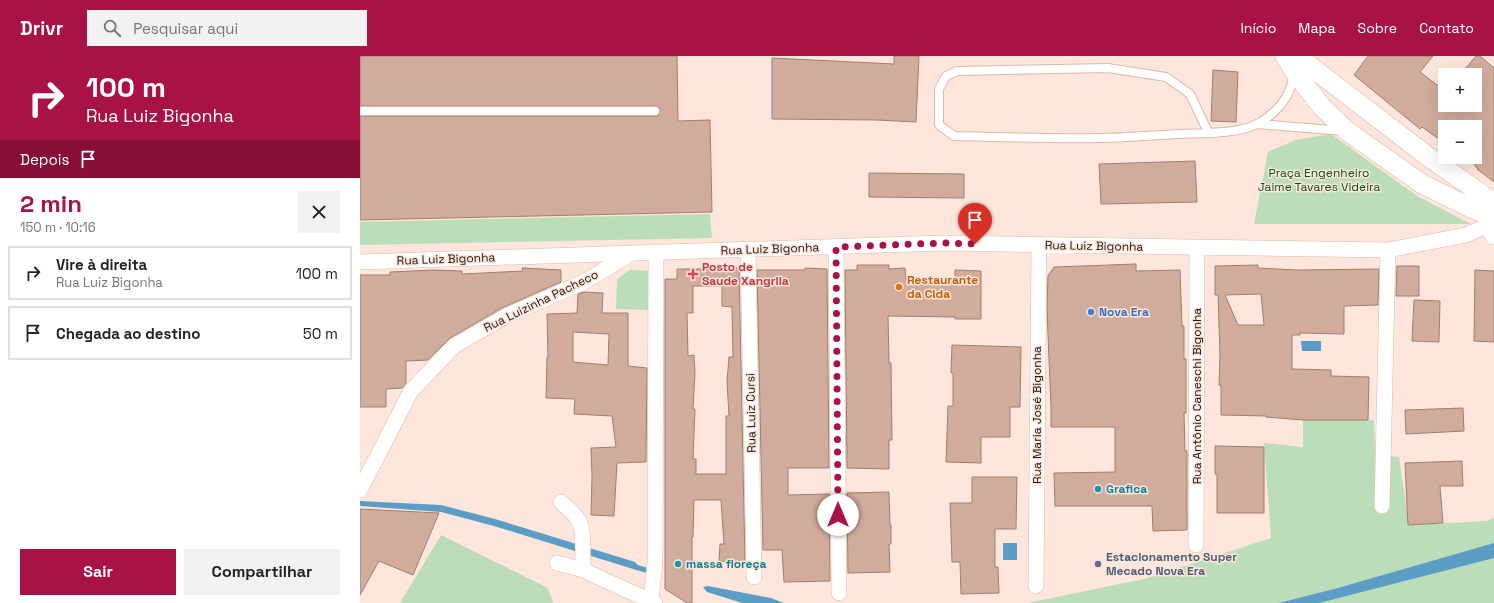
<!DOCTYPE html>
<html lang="pt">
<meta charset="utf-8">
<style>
:root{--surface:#fff;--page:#f2f2f2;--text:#222;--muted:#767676;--line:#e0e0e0;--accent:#a91343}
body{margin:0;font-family:"Space Grotesk",sans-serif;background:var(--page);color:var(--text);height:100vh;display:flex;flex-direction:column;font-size:15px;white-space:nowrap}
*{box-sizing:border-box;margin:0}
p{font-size:13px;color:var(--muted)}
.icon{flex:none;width:22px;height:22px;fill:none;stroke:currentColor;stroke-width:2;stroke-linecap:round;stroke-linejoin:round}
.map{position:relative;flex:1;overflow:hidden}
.sheet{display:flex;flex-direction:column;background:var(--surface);width:360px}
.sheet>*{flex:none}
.hud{background:#a91343;color:#fff;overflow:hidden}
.buttons{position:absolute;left:1078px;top:12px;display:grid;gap:8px}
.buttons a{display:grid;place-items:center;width:44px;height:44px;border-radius:0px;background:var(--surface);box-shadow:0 4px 16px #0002;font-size:20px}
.pin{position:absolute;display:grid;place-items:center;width:34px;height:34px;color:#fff;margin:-41px -17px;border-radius:50% 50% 50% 0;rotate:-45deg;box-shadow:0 0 4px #0007}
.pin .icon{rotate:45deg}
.me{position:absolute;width:44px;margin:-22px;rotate:0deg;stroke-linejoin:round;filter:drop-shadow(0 0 3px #0008)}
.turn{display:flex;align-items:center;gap:14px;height:84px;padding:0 20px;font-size:18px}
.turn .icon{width:52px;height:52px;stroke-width:2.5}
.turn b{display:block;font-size:28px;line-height:34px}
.then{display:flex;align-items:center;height:38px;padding:0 20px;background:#0003;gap:8px;font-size:15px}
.round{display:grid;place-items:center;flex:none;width:42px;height:42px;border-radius:0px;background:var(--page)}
.overview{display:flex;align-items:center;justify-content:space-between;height:68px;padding:0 20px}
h1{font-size:24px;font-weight:600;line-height:30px;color:var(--accent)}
.primary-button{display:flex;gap:8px;margin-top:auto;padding:8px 20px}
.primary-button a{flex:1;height:46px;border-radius:0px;background:var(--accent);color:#fff;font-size:16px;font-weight:600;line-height:46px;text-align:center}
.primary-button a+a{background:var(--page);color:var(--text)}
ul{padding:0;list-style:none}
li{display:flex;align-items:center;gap:12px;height:54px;margin:0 8px 6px;padding:0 12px;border:2px solid var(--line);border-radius:0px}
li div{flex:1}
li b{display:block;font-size:15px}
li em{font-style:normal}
header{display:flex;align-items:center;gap:24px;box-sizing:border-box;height:56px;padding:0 20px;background:var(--accent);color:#fff}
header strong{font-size:19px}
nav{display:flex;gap:22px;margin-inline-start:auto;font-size:14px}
.search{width:280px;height:36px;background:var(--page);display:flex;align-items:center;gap:10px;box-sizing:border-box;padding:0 14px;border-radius:0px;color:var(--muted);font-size:15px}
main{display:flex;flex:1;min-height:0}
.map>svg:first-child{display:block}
.green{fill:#bbddba}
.water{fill:#5b9dc5}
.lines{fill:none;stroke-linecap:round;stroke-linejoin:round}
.stream{stroke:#5b9dc5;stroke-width:5}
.building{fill:#d1ac9c;stroke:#a07e6e;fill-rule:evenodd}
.service-casing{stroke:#ddb8a7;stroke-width:10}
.minor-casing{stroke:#ddb8a7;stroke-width:16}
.tertiary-casing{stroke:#ddb8a7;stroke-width:20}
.service{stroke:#fff;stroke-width:8}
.minor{stroke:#fff;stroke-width:15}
.tertiary{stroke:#fff;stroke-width:19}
.route{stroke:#a91343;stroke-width:7;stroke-dasharray:0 12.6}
.health-dot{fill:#e0444e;stroke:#fee6dc;stroke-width:1.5}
.food-dot{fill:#e8710a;stroke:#fee6dc;stroke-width:1.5}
.shop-dot{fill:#3f7fe0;stroke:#fee6dc;stroke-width:1.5}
.culture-dot{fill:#0f9aa8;stroke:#fee6dc;stroke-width:1.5}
.service-dot{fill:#5c6f8a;stroke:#fee6dc;stroke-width:1.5}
.labels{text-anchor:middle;stroke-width:3;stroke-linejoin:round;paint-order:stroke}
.park-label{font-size:12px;fill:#025312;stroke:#fee6dc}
.street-label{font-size:12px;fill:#21140e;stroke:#fee6dc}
.health-label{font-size:12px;font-weight:bold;fill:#be3a42;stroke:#fee6dc;text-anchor:start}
.food-label{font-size:12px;font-weight:bold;fill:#c56008;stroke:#fee6dc;text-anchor:start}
.shop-label{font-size:12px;font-weight:bold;fill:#366cbe;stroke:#fee6dc;text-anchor:start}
.culture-label{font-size:12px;font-weight:bold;fill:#0d838f;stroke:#fee6dc;text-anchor:start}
.service-label{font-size:12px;font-weight:bold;fill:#4e5e75;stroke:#fee6dc;text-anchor:start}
</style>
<header>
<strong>Drivr</strong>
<div class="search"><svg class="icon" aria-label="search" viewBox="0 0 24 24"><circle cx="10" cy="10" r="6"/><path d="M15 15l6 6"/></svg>Pesquisar aqui</div>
<nav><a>Início</a><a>Mapa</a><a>Sobre</a><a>Contato</a></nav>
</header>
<main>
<section class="sheet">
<div class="hud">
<div class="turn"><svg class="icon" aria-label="right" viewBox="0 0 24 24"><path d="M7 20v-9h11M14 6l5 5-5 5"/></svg><div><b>100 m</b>Rua Luiz Bigonha</div></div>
<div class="then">Depois<svg class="icon" aria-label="arrive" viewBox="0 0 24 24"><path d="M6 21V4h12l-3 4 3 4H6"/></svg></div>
</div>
<div class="overview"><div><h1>2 min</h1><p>150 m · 10:16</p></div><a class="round"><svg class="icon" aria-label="close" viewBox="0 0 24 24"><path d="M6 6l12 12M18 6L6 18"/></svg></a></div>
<ul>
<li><svg class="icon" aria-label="right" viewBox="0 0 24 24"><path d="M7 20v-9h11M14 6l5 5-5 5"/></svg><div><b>Vire à direita</b><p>Rua Luiz Bigonha</p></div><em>100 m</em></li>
<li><svg class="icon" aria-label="arrive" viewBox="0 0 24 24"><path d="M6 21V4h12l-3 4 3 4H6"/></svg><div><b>Chegada ao destino</b></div><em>50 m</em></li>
</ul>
<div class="primary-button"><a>Sair</a><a>Compartilhar</a></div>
</section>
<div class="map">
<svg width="1134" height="547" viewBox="0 0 1134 547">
<rect width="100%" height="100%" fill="#fee6dc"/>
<path class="green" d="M971,78L1057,140L1111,168H894L908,96L935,84Z
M350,158L352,182L0,189V166Z
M270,214L292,215L291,254L256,253L257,223Z
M943,364H1014L1015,398L1039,401L1049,469L1127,465L1134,462V547H667L784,523L911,482L904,387L943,391Z
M81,479L188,532L193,547H40Z"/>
<path class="water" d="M941,285H961V295H942Z
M0,445L81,449L135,463L275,506L280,512L273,513L134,470L81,456L0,450Z
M643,487H657V504H643Z
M1134,487V502L959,547H919L978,532Z
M348,530L411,542L424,547H382L347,536L343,531Z"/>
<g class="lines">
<path class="stream" d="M275,511L286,514"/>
</g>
<path class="building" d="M0,0H317L318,65L350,64L352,156L0,164V60H298L300,55V52L295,50H0Z
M534,0H559L556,66L517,64L412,63V2L534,8Z
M1008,0H1073L1060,16L1085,35V49H1115V19H1100L1116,0H1120L1134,12V126L1117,113L1118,112L1115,110V71H1085V75L1079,83L1062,71L1060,73L994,19Z
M853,14L878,16L876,66L851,65Z
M835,105L837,146L741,148L739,108Z
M509,117L604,118V142L509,141Z
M776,208V215L820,214L822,270H824V303H826V357H824L825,395H827V474L793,475L792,450H695L694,417L755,416V371H691V351L687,254L688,220L694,211Z
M497,209H529V213L545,212L546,224H595V214L621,215V263H595V261L528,260L529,307H531L532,384H529V413L487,412L485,214H497Z
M898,209V212L936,214L1019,213L1018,249L984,250V278L940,277V279H932V313L971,314V320L1009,321L1008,364H943L906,361V360L861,359V329H859L860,298L858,239H855V210ZM901,238L904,269H878L865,239Z
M1037,210H1059V240H1036Z
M162,212L201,214V226L142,252L90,282L68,304L46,305V327L42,332L26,333V351H0V219H30V216L73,214L102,215V218L163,215Z
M362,212H379L385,507L359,505L360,488H364L361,444H334L333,481H332V547H327L305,533V223H317V213H362ZM333,230H362V250L372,251L373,301H369L367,325L369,360H366V418H336V403H333L335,353H333L335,317L334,299L328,300L327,257H333Z
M445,212L467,213L469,412H428V439L469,438L470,525L424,526L422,494H403L397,214H445Z
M1115,214L1134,215V286L1114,285Z
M224,236L243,237L242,257H268V310L287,312L286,406L257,407L254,460L231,459L232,420L231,392L256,391L252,360L214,358L215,343L186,342L187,301H188L187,258L217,257L218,238ZM213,276L249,278L248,309L213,306Z
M1054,244L1080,245L1079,286L1052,285Z
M592,289L661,291L660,351H650V381H621V407L586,406L588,350H593V317H591Z
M1103,352L1104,375L1046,378L1045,354Z
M855,390L904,391V457H857V418H855Z
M1102,405L1103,430H1080L1083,467L1048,469L1045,407Z
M612,421H657L656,473H635V511H638L639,537L601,538L600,506H592L590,447H612Z
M529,436L530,469H531V488H529L530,516L488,517L487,437Z
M0,453L79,457L53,519L19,505L0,539Z"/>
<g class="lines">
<g class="service-casing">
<path id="service" d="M0,55H295
M897,68L984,75
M848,76L830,38L806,21L748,12L597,15L586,20L579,33V69L594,80C643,81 691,83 740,82C766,82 793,79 819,78C840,77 879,78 897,68C916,58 932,40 933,19"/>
</g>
<g class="minor-casing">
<path id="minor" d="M476,191L479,537
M388,193L394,521
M0,206L584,187L1028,194L1106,179L1131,168
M0,434L51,335L94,290L146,260L224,226L272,197
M201,446C207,452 217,459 220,467C225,481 222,499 223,514
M1022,450L1028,194
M836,489L837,191
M197,507L223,514L295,547
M676,530L679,189
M291,544L295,506L296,196"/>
</g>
<g class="tertiary-casing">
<path id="tertiary" d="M925,0L934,15L961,50L987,75L1062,128L1111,152L1133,161
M937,0L1066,99L1134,147
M1134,160C1130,167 1130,172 1134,179"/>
</g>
<use href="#service" class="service"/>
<use href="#minor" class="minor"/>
<use href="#tertiary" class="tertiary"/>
</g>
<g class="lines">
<path class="route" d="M478,459L476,191L584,187L615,188"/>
</g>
<path class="health-dot" d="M331 212h4v4h4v4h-4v4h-4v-4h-4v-4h4z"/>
<circle class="food-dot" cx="539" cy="231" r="4"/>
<circle class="shop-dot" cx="731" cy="256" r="4"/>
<g class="culture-dot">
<circle cx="738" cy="433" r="4"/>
<circle cx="318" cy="508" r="4"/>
</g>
<circle class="service-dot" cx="738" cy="508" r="4"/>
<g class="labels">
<g class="park-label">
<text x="959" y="121">Praça Engenheiro<tspan x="959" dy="14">Jaime Tavares Videira</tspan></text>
</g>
<g class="street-label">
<text transform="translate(734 190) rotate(1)" y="4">Rua Luiz Bigonha</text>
<text transform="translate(410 193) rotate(-2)" y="4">Rua Luiz Bigonha</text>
<text transform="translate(86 203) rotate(-2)" y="4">Rua Luiz Bigonha</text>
<text transform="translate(181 245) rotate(-26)" y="4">Rua Luizinha Pacheco</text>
<text transform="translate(837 340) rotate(-90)" y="4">Rua Antônio Caneschi Bigonha</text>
<text transform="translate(391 357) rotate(-91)" y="4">Rua Luiz Cursi</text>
<text transform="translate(677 359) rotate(-90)" y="4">Rua Maria José Bigonha</text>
</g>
<g class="health-label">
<text x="342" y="215">Posto de<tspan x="342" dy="14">Saude Xangrila</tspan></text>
</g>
<g class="food-label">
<text x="547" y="228">Restaurante<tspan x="547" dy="14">da Cida</tspan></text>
</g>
<g class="shop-label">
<text x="739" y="260">Nova Era</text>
</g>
<g class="culture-label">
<text x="746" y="437">Grafica</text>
<text x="326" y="512">massa floreça</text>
</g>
<g class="service-label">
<text x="746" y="505">Estacionamento Super<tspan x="746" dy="14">Mecado Nova Era</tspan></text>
</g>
</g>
</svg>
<div class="buttons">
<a>+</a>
<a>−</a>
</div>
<div class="pin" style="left:615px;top:188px;background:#d93025"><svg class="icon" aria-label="arrive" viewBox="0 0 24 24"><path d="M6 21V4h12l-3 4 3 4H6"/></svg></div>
<svg class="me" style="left:478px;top:459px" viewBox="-20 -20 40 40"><circle r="19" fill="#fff"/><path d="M0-13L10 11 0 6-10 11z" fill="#a91343"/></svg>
</div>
</main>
